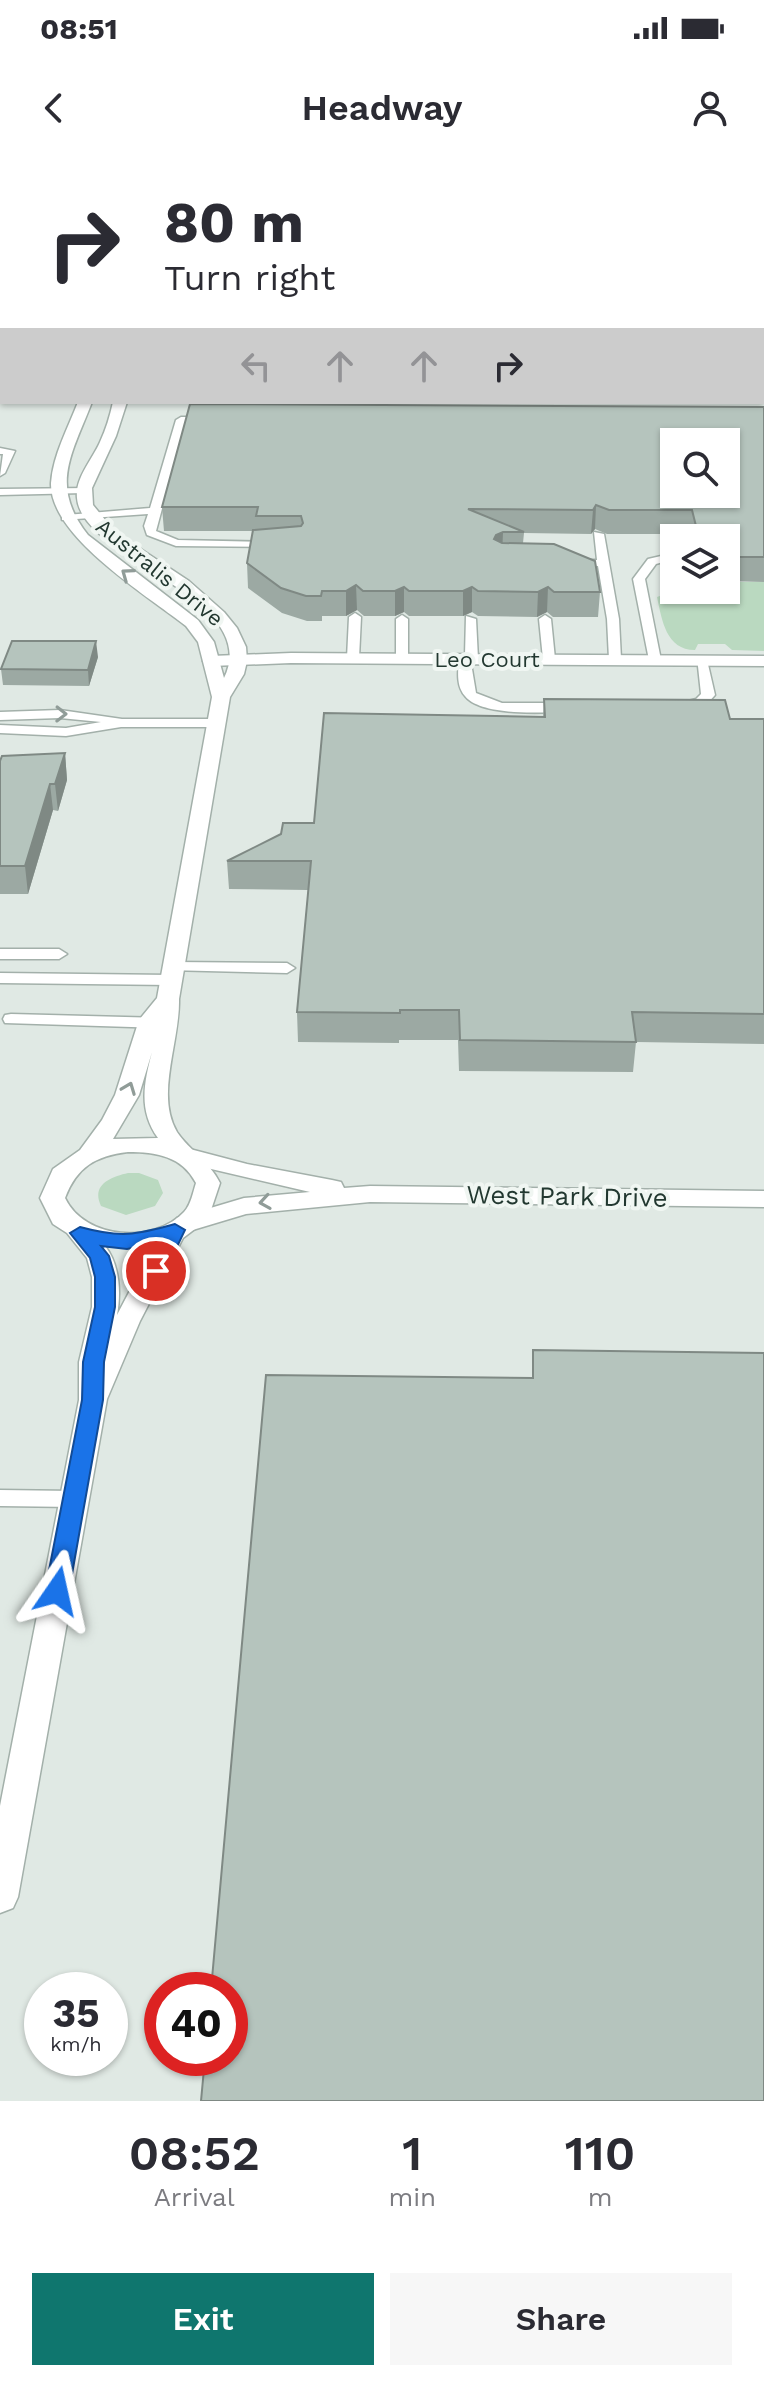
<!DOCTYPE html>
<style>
:root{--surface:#fff;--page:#f7f7f7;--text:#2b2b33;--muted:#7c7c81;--accent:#0f766e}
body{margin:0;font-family:"Work Sans",sans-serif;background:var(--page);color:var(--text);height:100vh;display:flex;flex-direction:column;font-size:30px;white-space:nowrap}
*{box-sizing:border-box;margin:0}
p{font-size:26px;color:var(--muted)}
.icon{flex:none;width:44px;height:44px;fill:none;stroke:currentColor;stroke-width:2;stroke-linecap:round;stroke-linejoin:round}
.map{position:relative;height:1941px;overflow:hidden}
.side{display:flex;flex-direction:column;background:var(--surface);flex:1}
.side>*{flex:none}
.top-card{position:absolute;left:0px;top:0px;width:764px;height:244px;box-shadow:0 2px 6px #0004;background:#fff;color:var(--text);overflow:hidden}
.controls{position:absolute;left:660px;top:268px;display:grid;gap:16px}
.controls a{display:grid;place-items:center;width:80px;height:80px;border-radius:0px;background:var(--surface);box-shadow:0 2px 6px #0004;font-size:40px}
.speed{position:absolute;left:24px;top:1812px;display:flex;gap:16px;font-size:40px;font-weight:700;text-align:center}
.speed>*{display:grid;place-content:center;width:104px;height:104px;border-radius:50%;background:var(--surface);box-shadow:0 2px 6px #0004;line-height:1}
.speed small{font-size:20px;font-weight:400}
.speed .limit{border:12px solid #d22;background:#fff;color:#111}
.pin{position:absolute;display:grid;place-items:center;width:68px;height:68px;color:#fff;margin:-34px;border:4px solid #fff;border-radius:50%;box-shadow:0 2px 8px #0007}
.me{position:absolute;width:88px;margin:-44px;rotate:11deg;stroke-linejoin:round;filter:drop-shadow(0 0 6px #0008)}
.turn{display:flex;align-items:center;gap:28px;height:168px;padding:0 32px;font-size:36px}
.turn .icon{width:104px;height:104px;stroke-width:2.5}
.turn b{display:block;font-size:56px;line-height:68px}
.lanes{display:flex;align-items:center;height:76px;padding:0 32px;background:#0003;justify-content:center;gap:40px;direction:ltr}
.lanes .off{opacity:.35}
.eta{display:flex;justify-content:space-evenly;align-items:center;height:136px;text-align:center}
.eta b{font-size:48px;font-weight:600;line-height:56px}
.action{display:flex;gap:16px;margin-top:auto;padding:16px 32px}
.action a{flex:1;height:92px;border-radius:0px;background:var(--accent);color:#fff;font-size:32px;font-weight:600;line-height:92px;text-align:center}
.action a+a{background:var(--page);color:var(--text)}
.status{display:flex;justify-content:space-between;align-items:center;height:56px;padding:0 40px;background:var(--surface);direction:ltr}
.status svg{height:22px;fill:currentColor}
header{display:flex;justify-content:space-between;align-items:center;height:104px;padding:0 32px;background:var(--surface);font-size:36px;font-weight:600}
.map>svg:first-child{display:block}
.green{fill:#bad9c0}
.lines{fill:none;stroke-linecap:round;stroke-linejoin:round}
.stream{stroke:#8bc7cb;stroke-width:5}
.service-casing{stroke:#a3b0aa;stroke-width:3}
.minor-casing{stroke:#a3b0aa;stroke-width:3}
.tertiary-casing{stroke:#a3b0aa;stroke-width:3}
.primary-casing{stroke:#bdc3c1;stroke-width:3}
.service{fill:#fff;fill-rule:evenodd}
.minor{fill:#fff;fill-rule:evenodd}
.tertiary{fill:#fff;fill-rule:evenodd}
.primary{fill:#689c89;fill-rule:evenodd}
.wall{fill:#9ca9a3}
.shaded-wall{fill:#7f8984}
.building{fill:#b5c4bd;stroke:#7f8984;stroke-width:2;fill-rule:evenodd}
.oneway{stroke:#909c98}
.route{fill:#1a73e8;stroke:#114b97;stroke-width:2}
.labels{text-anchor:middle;stroke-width:8;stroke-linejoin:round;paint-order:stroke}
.far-street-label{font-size:22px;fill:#223830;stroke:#f0f6f2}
.street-label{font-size:26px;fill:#223830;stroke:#f0f6f2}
</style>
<div class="status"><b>08:51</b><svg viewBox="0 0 49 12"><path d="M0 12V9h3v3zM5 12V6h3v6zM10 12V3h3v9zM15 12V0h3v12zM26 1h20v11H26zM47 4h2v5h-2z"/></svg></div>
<header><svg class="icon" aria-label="back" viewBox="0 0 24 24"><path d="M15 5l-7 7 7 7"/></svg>Headway<svg class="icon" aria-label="person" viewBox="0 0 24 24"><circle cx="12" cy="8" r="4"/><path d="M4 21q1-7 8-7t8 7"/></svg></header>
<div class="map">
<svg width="764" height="1941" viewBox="0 0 764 1941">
<rect width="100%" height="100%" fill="#e0e9e4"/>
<path class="green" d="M726,422H764V491L732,490L725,484H698L695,490C666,490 662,460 657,437L676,430H726Z
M128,1013H139L158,1020L163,1033L155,1046L126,1055L101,1046C91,1025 110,1017 128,1013Z"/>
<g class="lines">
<path class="stream" d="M594,2L615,0"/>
<g class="service-casing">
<path id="service" d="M181,257H208L213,260L208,263H185L156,371L178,380L274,382L278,383V387L176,386L147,375L144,366L148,354L62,360V356L66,355L150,348L176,260Z
M0,288L15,291L5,313L0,316L3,294H0Z
M88,328L89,330L84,333L0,335V329Z
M594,372L604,374L619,459L621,499L615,503L609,499L607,459L598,406H572L566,403L572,400H597Z
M674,393V399L656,404L645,419L661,500L655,504L649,500L633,419L648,399Z
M355,453L361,457L359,498L353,502L347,498L349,457Z
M402,455L408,459V498L402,502L396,498V459Z
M545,455L551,459L555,499L549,503L543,499L539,459Z
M466,456L476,459L478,499L471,503L476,533L502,543H565L570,544V550C546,554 480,556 465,536C456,526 458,511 459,499L465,495Z
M697,497L707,500L715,535L706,545L677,550V544L696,539L701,534Z
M60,550L122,559H216L223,563L216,567H121L66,576L0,573V565L66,568L101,562L60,558L0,560V552Z
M0,789H59L67,794L59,799H0Z
M173,802L287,803L295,808L287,813L167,810L165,807L167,804Z
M0,813L171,815L179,820L171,825L0,823Z
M11,854L163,858L171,863L163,868L5,863L3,859L5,855Z
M0,1330L74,1331L82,1333L85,1339L82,1345L74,1347L0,1346Z"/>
</g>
<g class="minor-casing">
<path id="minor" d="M291,493L764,496V506L291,503L211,506L203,501L211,496Z
M186,988L247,1004L332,1020L341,1022L344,1028L370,1026L764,1031V1047L370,1042L246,1054L186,1072L177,1070L173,1064L177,1058L244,1038L310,1032L177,1001L174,996L177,991Z"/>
</g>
<g class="tertiary-casing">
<path id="tertiary" d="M78,242H92C72,294 49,326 88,375L198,460L214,482L224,518C264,437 82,400 77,338C75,318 92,300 100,282C106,269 110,256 113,242H127L116,276L92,328L93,345L115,372L189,421L224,452L237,468L246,487L247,501L244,514L230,537L179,839C180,882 155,935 177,972C190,991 209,1001 220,1023L208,1059L183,1078L140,1161L107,1239L18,1737L13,1748L0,1753V1646L79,1240V1202L92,1147V1117L87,1098L67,1073L53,1064L40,1038L53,1009L80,990L102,960L115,935L139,860L157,838L212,537L198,482L186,466C148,436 49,376 51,323C53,295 68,268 78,242ZM152,892C144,923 138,950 158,978L113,979L139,935ZM128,992C156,992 182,996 196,1023C193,1032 191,1045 184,1052C154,1084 85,1080 65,1038C77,1007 95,996 128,992ZM105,1086L153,1087L117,1155C121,1133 120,1105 105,1086Z"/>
</g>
<g class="primary-casing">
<path id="primary" d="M762,219H764V227H762Z
M0,229H2V237H0Z"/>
</g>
<use href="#service" class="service"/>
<use href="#minor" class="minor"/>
<use href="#tertiary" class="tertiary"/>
<use href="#primary" class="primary"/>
</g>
<path class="wall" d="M762,20H764V166H762Z
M764,247V422L726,421V378H691L690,374H607L595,369L591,374L524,373L523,383L600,432L598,457H553L547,452L537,457L478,456L472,452L463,456H409L404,452L395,456H364L357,450L346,456H322V461H307L282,453L248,428L247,403L253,371H164L162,347Z
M98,497L89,526L3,525L1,509Z
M544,539L730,559H764V884L636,882L633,912L459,911L458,880H399V883L298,882L297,852L308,730L229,729L227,701L314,663L543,557Z
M65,593L67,620L58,651L53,650L28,734H0V601Z"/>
<path class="shaded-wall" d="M596,345L595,369L591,374L593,350Z
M503,372L502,396L494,379L496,375Z
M356,425L357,450L346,456V431Z
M404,427V452L395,456V431Z
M472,427V452L463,456V431Z
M548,427L547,452L537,457L538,432Z
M96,481L98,497L89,526L88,510Z
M65,593L67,620L58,651L55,624Z
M50,624L53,650L28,734L25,706Z"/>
<path class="building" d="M762,20H764V145H762Z
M190,244L764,247V397H726V378H699L692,350H609L596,345L593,350L468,349L524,372H503L496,375L494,379L502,383L554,384L595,401L600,432H554L548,427L538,432L478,431L472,427L463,431H409L404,427L395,431H363L356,425L346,431H322L321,436H306L281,428L247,403L253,370L301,366L303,363L301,356H256L258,347H162ZM674,282H726V334H674Z
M12,481H96L88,510L1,509Z
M544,539L725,540L730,559H764V854L632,852L636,882L460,880L459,850H400V853L297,852L311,701H227L281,674L283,663H314L324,553L545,557Z
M65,593L55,624H50L25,706H0V601L2,596Z
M533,1190L764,1193V1941H201L205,1898H230V1830H211L266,1215L533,1218Z"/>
<defs><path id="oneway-chevron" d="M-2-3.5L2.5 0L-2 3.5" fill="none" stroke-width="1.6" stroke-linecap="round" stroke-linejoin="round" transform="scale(2)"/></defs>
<g class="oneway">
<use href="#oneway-chevron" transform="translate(127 414) rotate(-144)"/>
<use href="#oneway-chevron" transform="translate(61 554) rotate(1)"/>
<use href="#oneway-chevron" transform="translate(129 928) rotate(-69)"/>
<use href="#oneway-chevron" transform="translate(265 1042) rotate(171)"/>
</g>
<path class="route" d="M175,1064L185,1070L163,1116L156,1118L146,1111L159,1083L127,1089L101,1086L109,1096L115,1117V1147L104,1202L103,1240L69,1431L65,1437L57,1440L49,1437L45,1431L82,1240L83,1202L95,1147V1117L90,1098L70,1073L80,1067C120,1078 136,1075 175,1064Z"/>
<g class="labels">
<g class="far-street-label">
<text transform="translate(160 412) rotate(39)" y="8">Australis Drive</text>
<text x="487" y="507">Leo Court</text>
</g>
<g class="street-label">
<text transform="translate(567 1036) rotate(1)" y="9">West Park Drive</text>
</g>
</g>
</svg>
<div class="controls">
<a><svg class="icon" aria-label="search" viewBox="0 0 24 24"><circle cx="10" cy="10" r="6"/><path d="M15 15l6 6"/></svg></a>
<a><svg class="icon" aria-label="layers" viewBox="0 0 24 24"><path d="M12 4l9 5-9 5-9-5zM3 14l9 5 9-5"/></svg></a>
</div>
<div class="speed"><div>35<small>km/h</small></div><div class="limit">40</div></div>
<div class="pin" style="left:156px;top:1111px;background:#d93025"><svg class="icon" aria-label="arrive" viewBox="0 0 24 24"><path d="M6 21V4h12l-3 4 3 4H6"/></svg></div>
<svg class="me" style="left:57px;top:1431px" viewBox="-20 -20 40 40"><path d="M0-17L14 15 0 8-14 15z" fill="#1a73e8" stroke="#fff" stroke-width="4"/></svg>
<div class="top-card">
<div class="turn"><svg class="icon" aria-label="right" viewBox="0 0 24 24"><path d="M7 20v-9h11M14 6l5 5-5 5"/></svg><div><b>80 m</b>Turn right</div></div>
<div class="lanes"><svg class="icon off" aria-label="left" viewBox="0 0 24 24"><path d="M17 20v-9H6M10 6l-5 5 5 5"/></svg><svg class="icon off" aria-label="ahead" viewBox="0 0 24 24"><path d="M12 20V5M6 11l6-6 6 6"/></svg><svg class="icon off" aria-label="ahead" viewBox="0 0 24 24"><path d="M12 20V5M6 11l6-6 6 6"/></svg><svg class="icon" aria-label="right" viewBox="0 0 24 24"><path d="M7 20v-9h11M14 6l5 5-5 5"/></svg></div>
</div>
</div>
<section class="side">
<div class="eta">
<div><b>08:52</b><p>Arrival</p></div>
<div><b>1</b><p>min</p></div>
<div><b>110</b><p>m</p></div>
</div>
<div class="action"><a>Exit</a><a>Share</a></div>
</section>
